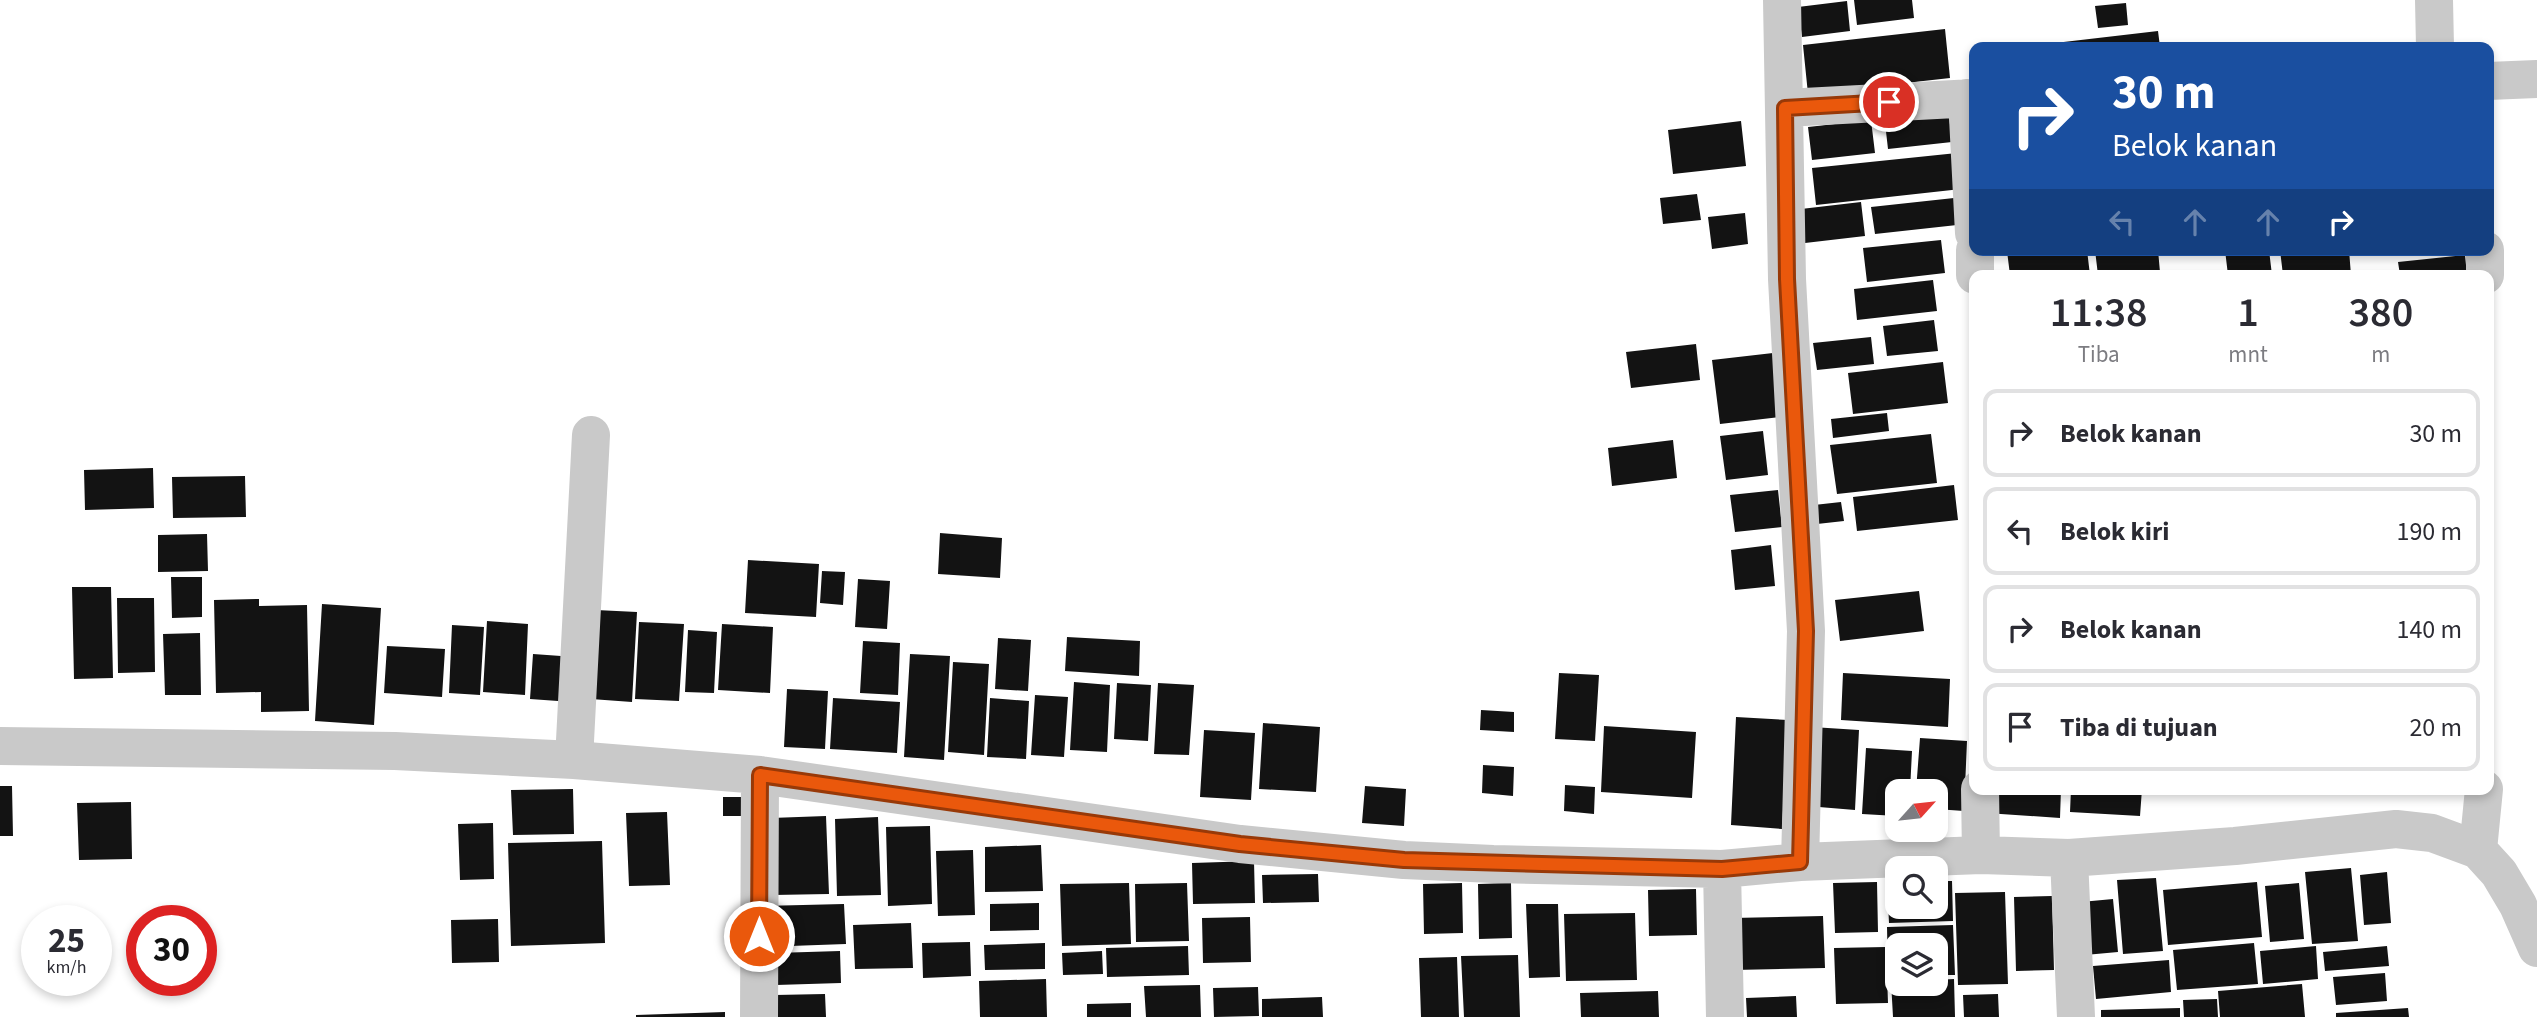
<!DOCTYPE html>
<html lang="id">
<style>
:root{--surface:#fff;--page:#f2f2f3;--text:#2b2b33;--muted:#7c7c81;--line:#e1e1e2}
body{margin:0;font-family:"Source Sans 3",sans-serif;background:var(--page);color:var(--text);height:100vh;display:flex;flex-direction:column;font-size:26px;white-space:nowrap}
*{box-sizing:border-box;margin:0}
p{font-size:23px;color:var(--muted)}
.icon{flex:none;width:38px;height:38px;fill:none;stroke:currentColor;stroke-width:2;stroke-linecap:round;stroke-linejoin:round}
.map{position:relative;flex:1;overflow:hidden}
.side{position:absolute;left:1969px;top:270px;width:525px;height:525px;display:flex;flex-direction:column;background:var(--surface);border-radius:14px;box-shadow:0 4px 10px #0003}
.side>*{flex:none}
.banner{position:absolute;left:1969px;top:42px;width:525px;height:214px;border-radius:14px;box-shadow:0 4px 10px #0003;background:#1a4fa0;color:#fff;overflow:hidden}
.needle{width:46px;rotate:63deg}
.tools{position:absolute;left:1885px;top:779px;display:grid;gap:14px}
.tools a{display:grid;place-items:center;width:63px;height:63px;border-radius:14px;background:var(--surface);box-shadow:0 4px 10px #0003;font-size:35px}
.speed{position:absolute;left:21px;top:905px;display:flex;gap:14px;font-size:35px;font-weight:700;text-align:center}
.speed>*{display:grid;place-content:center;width:91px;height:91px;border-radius:50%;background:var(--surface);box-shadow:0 4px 10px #0003;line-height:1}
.speed small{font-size:18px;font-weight:400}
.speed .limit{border:10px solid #d22;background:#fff;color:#111}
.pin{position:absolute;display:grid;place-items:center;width:60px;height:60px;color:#fff;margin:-30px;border:4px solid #fff;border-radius:50%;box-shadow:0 2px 7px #0007}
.me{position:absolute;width:77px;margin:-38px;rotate:0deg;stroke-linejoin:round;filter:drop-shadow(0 0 5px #0008)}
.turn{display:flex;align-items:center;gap:24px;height:147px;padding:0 28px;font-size:32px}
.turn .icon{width:91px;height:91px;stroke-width:2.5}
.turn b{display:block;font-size:49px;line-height:60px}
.lanes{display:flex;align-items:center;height:66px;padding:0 28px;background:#0003;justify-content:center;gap:35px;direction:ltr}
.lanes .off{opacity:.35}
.eta{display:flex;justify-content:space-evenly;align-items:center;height:119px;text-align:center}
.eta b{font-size:42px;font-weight:600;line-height:49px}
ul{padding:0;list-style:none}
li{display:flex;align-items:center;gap:21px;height:88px;margin:0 14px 10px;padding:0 14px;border:4px solid var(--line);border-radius:14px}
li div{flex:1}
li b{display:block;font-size:26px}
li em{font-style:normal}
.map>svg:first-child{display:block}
.building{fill:#131313}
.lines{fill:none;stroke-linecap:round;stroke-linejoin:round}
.minor{stroke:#c9c9c9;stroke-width:38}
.route-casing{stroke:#983908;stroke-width:18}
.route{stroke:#ea580c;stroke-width:12}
</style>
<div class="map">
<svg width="2537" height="1017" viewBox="0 0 2537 1017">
<rect width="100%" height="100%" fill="#fff"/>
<path class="building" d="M1854,0H1912L1914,18L1857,25Z
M1847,1L1850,31L1802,37L1798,7Z
M2126,3L2128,25L2098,28L2095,6Z
M1945,29L1950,78L1808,94L1803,45Z
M2158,31L2160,47H2055V43Z
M1948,107L1952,142L1888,149L1884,114Z
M1871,120L1875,153L1812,160L1808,127Z
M1741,121L1746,166L1673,174L1668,130Z
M1957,153L1961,189L1816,205L1812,168Z
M1697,194L1701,220L1663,224L1660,198Z
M1954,198L1957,225L1875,234L1871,207Z
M1861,202L1865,236L1805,243L1801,209Z
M1745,213L1748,244L1712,249L1708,217Z
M1941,240L1945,273L1867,282L1863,248Z
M2015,250H2087L2090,275H2010L2007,251Z
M2095,250H2158L2160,272L2098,275Z
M2225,250H2269L2272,275H2228Z
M2280,250H2349L2351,275H2283Z
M2465,255L2467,275H2400L2398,262Z
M1933,280L1937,311L1857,320L1854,289Z
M1934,320L1938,351L1887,356L1883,326Z
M1871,337L1874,364L1817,370L1813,343Z
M1696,344L1700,380L1631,388L1626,352Z
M1773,353L1780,417L1720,424L1712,360Z
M1943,362L1948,403L1853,414L1848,373Z
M1887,413L1889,431L1833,438L1831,419Z
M1763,431L1768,475L1726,480L1720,436Z
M1931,434L1937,483L1837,494L1830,445Z
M1673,440L1677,478L1612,486L1608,448Z
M153,468L154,508L85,510L84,470Z
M245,476L246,517L173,518L172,477Z
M1954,485L1958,520L1857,531L1853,497Z
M1778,490L1782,527L1735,532L1730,495Z
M1841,502L1844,521L1817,524L1814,505Z
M940,533L1002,538L1000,578L938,574Z
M207,534L208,571L158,572V535Z
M1771,545L1775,586L1735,590L1731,550Z
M748,560L819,564L816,617L745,613Z
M822,571L845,572L843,605L820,603Z
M171,577H202V617L172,618Z
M858,579L890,581L887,629L855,627Z
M72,587H111L113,678L74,679Z
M1919,591L1924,631L1840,641L1835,600Z
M117,598H154L155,672L118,673Z
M259,599V606L307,605L309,711L261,712V692L216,693L214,600Z
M322,604L381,608L374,725L315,721Z
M596,610L637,612L632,702L591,699Z
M487,621L528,624L525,695L483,692Z
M639,622L684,624L679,701L635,699Z
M722,624L773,627L770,693L718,690Z
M452,625L484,627L480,695L449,693Z
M688,630L717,632L714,693L685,692Z
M200,633L201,695H165L163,634Z
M1067,637L1140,641L1139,676L1065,671Z
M998,638L1031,640L1028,691L995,689Z
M863,641L900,643L898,695L860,693Z
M387,646L445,649L442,697L384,693Z
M533,654L575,657L572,702L530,699Z
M910,654L950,656L944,760L904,757Z
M953,662L989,664L984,755L948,752Z
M1559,673L1599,675L1595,741L1555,739Z
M1843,673L1950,679L1948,727L1841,720Z
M1074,682L1110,685L1107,752L1070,750Z
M1117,683L1151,685L1148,741L1114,739Z
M1158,683L1194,685L1189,755L1154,754Z
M787,689L828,691L825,749L784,747Z
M1035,695L1068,697L1064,757L1031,755Z
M833,698L900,702L897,753L830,749Z
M990,698L1029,701L1026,759L987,757Z
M1481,710L1514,712V732L1480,730Z
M1736,717L1788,720L1782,829L1731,825Z
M1263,723L1320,727L1316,792L1259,789Z
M1604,726L1696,732L1692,798L1601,792Z
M1812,727L1859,730L1855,810L1807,806Z
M1204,730L1255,733L1251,800L1200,797Z
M1920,738L1967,741L1964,811L1936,809V791H1916Z
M1866,748L1912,751L1910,791H1897V816L1862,814Z
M1483,765L1514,767L1513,796L1482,793Z
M1565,785L1595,787L1594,814L1564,811Z
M0,786H12L13,836H0Z
M1365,786L1406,789L1404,826L1362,823Z
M573,789L574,834L513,835L511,790Z
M1987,789H2061L2060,818L1986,813Z
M2071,789H2142L2140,816L2070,812Z
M723,797H741L742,816H723Z
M131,802L132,859L79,860L77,803Z
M667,812L670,885L629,886L626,813Z
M826,816L829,894L773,895L771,818Z
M878,817L881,895L837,896L835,819Z
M493,823L494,879L460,880L458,824Z
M930,826L932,904L888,906L886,827Z
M602,841L605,943L511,946L508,843Z
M1041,845L1043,891L985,892V847Z
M973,850L975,915L938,916L936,851Z
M1254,861L1255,903L1193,904L1192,863Z
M2351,868L2358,941L2312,944L2305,872Z
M2387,872L2391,923L2364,925L2360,875Z
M1318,874L1319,902L1263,903L1262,875Z
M2156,878L2163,951L2123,954L2117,880Z
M1936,881H1952L1953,921L1889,923L1887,882H1897V906H1936Z
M1877,882L1878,932L1835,933L1833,883Z
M2257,882L2262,937L2168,945L2163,890Z
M1129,883L1131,944L1062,946L1060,884Z
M1187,883L1189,941L1136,942L1135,884Z
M1462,883L1463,933L1424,934L1423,884Z
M1511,883L1512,938L1479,939L1478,884Z
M2299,883L2304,939L2270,942L2265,886Z
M1696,889L1697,935L1649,936L1648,890Z
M2005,892L2008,984L1958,985L1955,893Z
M2052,896L2054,970L2016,971L2014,897Z
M2113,899L2118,952L2085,955L2081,902Z
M1039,903V930L990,931V904Z
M844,904L846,944L761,947L760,906Z
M1526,904H1558L1560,977L1529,978Z
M1635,913L1637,980L1566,981L1564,914Z
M1823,916L1825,968L1734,970L1732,918Z
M1250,917L1251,962L1203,963L1202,918Z
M498,919L499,962L452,963L451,920Z
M911,923L913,968L855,969L853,925Z
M1953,925L1955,975H1936V945H1897V976H1888L1887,927Z
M970,942L971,976L923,978L922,943Z
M1045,943V969L985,970L984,945Z
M2254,943L2258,984L2177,990L2173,950Z
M1188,946L1189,975L1107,977L1106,948Z
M2316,946L2318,979L2263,984L2260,951Z
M2387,946L2389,966L2325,971L2323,952Z
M1886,947L1888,1003L1836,1004L1834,948Z
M840,951L841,983L776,985L775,953Z
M1102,951L1103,974L1063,975L1062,953Z
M1518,955L1520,1017H1464L1461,956Z
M1457,957L1459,1017H1421L1419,958Z
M2169,960L2171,992L2096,999L2093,966Z
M2385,973L2387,1001L2336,1005L2333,977Z
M1046,979L1047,1017H980L979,981Z
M1954,979L1955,1017H1893L1891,981L1897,980V984H1936V980Z
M2302,984L2305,1017H2220L2218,991Z
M1200,985L1201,1017H1146L1144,986Z
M1258,987L1259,1016L1214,1017L1213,988Z
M1658,991L1659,1017H1581L1580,993Z
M825,994L826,1017H776L775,995Z
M1998,994L1999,1017H1964L1963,995Z
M1796,996L1797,1017H1747L1746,998Z
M1322,997L1323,1017H1262V999Z
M2217,999L2218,1017H2184L2183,1000Z
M1131,1003V1017H1087V1004Z
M2180,1008V1017H2101V1010Z
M2408,1008L2409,1017H2336V1013Z
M725,1012V1017H636V1015Z"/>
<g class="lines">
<path class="minor" d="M1782,0L1787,279L1806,631L1800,862
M2434,0L2435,47
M2488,81L2537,79
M1967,98L1974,233
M1785,108L1974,98
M1975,250V275
M2485,250V275
M0,746L395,751L574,760L760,775L1240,844L1404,860L1493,864L1722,869L1800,862L1981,855L2069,858L2235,846L2396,829L2432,833L2478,850L2499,873L2518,905L2537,948
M574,760L591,435
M1980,789L1981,855
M2478,850L2484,789
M2069,858L2076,1017
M1722,869L1725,1017
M759,1017L760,775"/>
</g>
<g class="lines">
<g class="route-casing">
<path id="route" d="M759,936L760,775L1240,844L1404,860L1722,869L1800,862L1806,631L1787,279L1785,108L1889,102"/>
</g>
<use href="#route" class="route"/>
</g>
</svg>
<div class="tools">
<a><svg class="needle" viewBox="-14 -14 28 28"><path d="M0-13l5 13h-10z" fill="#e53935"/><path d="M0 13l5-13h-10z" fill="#7c7c81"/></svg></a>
<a><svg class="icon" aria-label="search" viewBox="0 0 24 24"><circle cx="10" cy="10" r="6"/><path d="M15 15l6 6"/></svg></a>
<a><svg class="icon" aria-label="layers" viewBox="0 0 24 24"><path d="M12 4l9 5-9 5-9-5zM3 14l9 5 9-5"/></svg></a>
</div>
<div class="speed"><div>25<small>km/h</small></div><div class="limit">30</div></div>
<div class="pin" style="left:1889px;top:102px;background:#d93025"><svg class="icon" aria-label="arrive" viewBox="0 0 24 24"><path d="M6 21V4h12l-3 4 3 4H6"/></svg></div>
<svg class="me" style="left:759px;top:936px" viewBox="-20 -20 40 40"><circle r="17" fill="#ea580c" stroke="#fff" stroke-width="3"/><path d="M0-11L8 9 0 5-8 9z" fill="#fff"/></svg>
<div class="banner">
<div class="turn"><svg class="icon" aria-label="right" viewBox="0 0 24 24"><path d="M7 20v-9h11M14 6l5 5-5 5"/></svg><div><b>30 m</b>Belok kanan</div></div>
<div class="lanes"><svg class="icon off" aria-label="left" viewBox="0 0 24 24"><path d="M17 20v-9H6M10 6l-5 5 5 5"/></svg><svg class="icon off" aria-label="ahead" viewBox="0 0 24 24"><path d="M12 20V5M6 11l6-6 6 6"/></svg><svg class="icon off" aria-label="ahead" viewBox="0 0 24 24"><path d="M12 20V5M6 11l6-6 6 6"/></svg><svg class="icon" aria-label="right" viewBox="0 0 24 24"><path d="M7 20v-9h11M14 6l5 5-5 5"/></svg></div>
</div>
<section class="side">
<div class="eta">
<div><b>11:38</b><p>Tiba</p></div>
<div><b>1</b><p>mnt</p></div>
<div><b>380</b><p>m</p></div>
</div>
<ul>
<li><svg class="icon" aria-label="right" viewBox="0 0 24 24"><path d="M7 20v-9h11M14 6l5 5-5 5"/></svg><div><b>Belok kanan</b></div><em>30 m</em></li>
<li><svg class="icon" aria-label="left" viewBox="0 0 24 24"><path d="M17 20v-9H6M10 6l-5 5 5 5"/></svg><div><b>Belok kiri</b></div><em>190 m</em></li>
<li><svg class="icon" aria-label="right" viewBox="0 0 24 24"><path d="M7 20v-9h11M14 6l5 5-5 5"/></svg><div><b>Belok kanan</b></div><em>140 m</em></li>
<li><svg class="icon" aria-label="arrive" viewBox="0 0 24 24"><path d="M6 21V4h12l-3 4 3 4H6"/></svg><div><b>Tiba di tujuan</b></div><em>20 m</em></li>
</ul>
</section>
</div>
